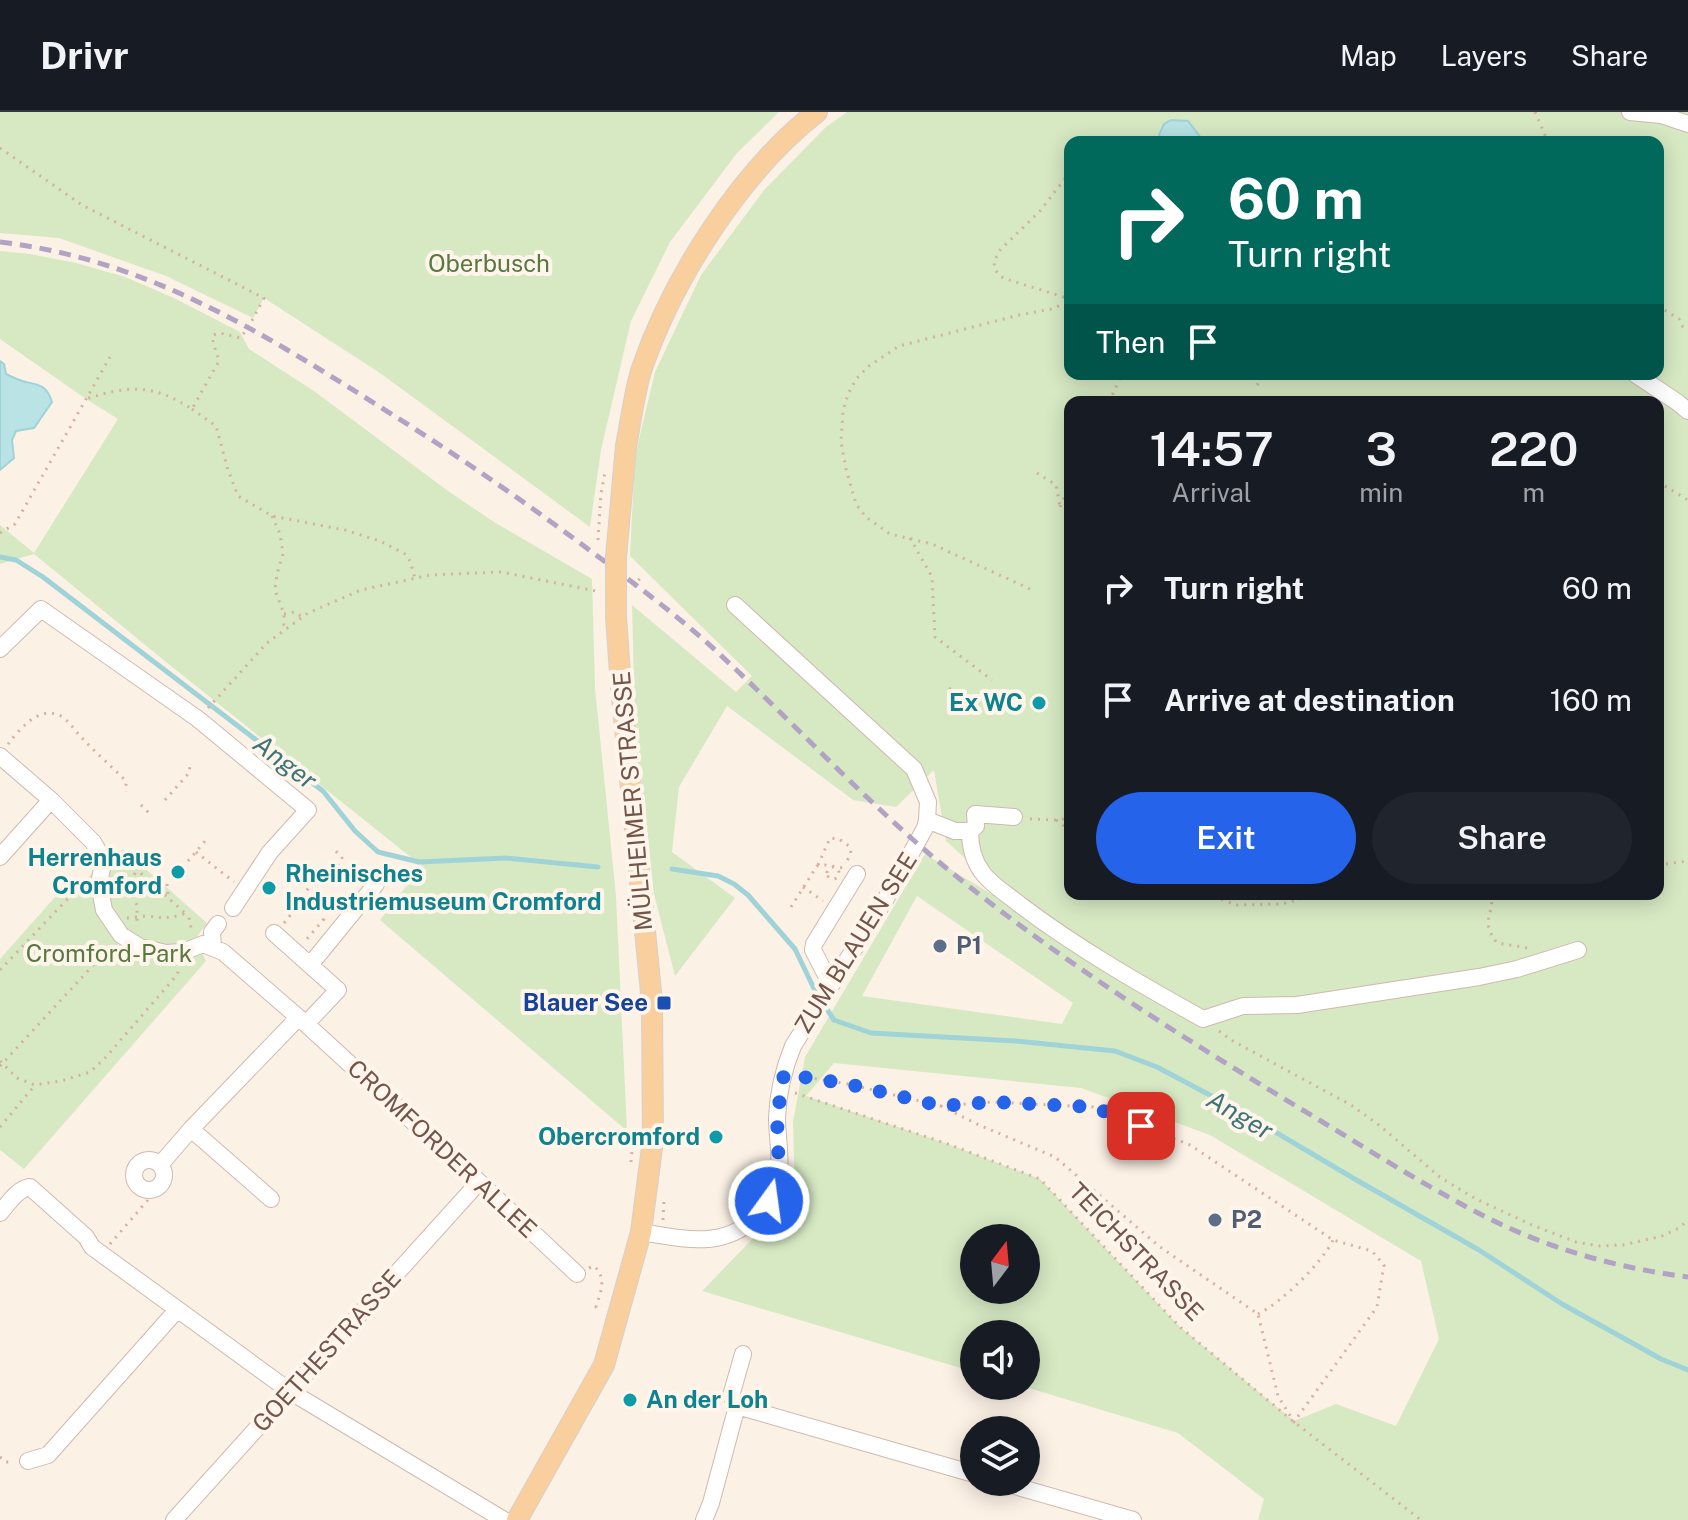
<!DOCTYPE html>
<meta charset="utf-8">
<style>
:root{--surface:#171b24;--page:#20242c;--text:#f1f3f6;--muted:#9ea1a6;--line:#363941;--accent:#2563eb}
body{margin:0;font-family:"Public Sans",sans-serif;background:var(--page);color:var(--text);height:100vh;display:flex;flex-direction:column;font-size:30px;white-space:nowrap}
*{box-sizing:border-box;margin:0}
p{font-size:26px;color:var(--muted)}
.icon{flex:none;width:44px;height:44px;fill:none;stroke:currentColor;stroke-width:2;stroke-linecap:round;stroke-linejoin:round}
.map{position:relative;flex:1;overflow:hidden}
.details{position:absolute;left:1064px;top:284px;width:600px;height:504px;display:flex;flex-direction:column;background:var(--surface);border-radius:16px;box-shadow:0 4px 20px #0003}
.details>*{flex:none}
.guide{position:absolute;left:1064px;top:24px;width:600px;height:244px;border-radius:16px;box-shadow:0 4px 20px #0003;background:#00695c;color:#fff;overflow:hidden}
.needle{width:52px;rotate:16deg}
.buttons{position:absolute;left:960px;top:1112px;display:grid;gap:16px}
.buttons a{display:grid;place-items:center;width:80px;height:80px;border-radius:50%;background:var(--surface);box-shadow:0 4px 20px #0003;font-size:40px}
.pin{position:absolute;display:grid;place-items:center;width:68px;height:68px;color:#fff;margin:-34px;border-radius:16px;box-shadow:0 4px 12px #0006}
.me{position:absolute;width:88px;margin:-44px;rotate:14deg;stroke-linejoin:round;filter:drop-shadow(0 0 6px #0008)}
.turn{display:flex;align-items:center;gap:28px;height:168px;padding:0 32px;font-size:36px}
.turn .icon{width:104px;height:104px;stroke-width:2.5}
.turn b{display:block;font-size:56px;line-height:68px}
.then{display:flex;align-items:center;height:76px;padding:0 32px;background:#0003;gap:16px;font-size:30px}
.eta{display:flex;justify-content:space-evenly;align-items:center;height:136px;text-align:center}
.eta b{font-size:48px;font-weight:600;line-height:56px}
.action{display:flex;gap:16px;margin-top:auto;padding:16px 32px}
.action a{flex:1;height:92px;border-radius:48px;background:var(--accent);color:#fff;font-size:32px;font-weight:600;line-height:92px;text-align:center}
.action a+a{background:var(--page);color:var(--text)}
ul{padding:0;list-style:none}
li{display:flex;align-items:center;gap:24px;height:112px;padding:0 32px}
li div{flex:1}
li b{display:block;font-size:30px}
li em{font-style:normal}
header{display:flex;align-items:center;gap:48px;box-sizing:border-box;height:112px;padding:0 40px;background:var(--surface);border-bottom:2px solid var(--line)}
header strong{font-size:38px}
nav{display:flex;gap:44px;margin-inline-start:auto;font-size:28px}
.map>svg:first-child{display:block}
.green{fill:#d6e9c3;fill-rule:evenodd}
.water{fill:#b9e3e5;stroke:#a0d3d7;stroke-width:2}
.lines{fill:none;stroke-linecap:round;stroke-linejoin:round}
.stream{stroke:#a0d3d7;stroke-width:5}
.minor-casing{stroke:#cfb9ae;stroke-width:18}
.major-casing{stroke:#d8cfcc;stroke-width:22}
.path{stroke:#d6b0a0;stroke-width:3;stroke-dasharray:2 6;stroke-linecap:butt}
.minor{stroke:#fff;stroke-width:16}
.major{stroke:#f9cf9e;stroke-width:20}
.rail{stroke:#b2a3c5;stroke-width:5;stroke-dasharray:12 8;stroke-linecap:butt}
.major-bridge-casing{stroke:#d8cfcc;stroke-width:22;stroke-linecap:butt}
.path-bridge{stroke:#d6b0a0;stroke-width:3;stroke-dasharray:2 6;stroke-linecap:butt}
.major-bridge{stroke:#f9cf9e;stroke-width:20}
.route{stroke:#2563eb;stroke-width:14;stroke-dasharray:0 25.2}
.culture-dot{fill:#0f9aa8;stroke:#fff5eb;stroke-width:3}
.service-dot{fill:#5c6f8a;stroke:#fff5eb;stroke-width:3}
.transit-dot{fill:#1a4fb4;stroke:#fff5eb;stroke-width:3}
.labels{text-anchor:middle;stroke-width:8;stroke-linejoin:round;paint-order:stroke}
.park-label{font-size:24px;fill:#587942;stroke:#fff5eb}
.culture-label{font-size:24px;font-weight:bold;fill:#0d838f;stroke:#fff5eb;text-anchor:end}
.street-label{font-size:24px;fill:#74554a;stroke:#fff5eb}
.service-label{font-size:24px;font-weight:bold;fill:#4e5e75;stroke:#fff5eb;text-anchor:start}
.transit-label{font-size:24px;font-weight:bold;fill:#164399;stroke:#fff5eb;text-anchor:end}
.water-label{font-size:26px;font-style:italic;fill:#3e7579;stroke:#fff5eb}
</style>
<header>
<strong>Drivr</strong>
<nav><a>Map</a><a>Layers</a><a>Share</a></nav>
</header>
<div class="map">
<svg width="1688" height="1408" viewBox="0 0 1688 1408">
<rect width="100%" height="100%" fill="#fcf1e5"/>
<path class="green" d="M0,0H779L737,41L670,130L631,209L601,338L590,415L380,261L264,186L253,206L166,164L59,126L0,121Z
M847,0H1688V1408H1258L1264,1387L1178,1321L1022,1274H1026V1222H974V1260L702,1179L795,1083L793,1010L805,945L925,742L1028,804L946,729L934,658L896,695L853,688L727,594L679,675L672,740L735,786L675,864L654,782L635,610L632,493L736,580L752,564L630,444L635,344L655,260L701,163L765,77L826,15ZM1070,30H1658V262H1070ZM1070,290H1658V782H1070ZM917,784L1073,891L1062,912L862,884ZM834,951L1081,976L1210,1023L1421,1149L1439,1227L1396,1314L1336,1292L1294,1309L1180,1215L1040,1067L948,1032L806,984ZM974,1126H1026V1178H974Z
M0,139L30,142L76,151L125,165L174,186L240,220L249,237L314,279L448,379L494,410L592,467L595,576L616,784L627,1019L380,808L422,754L166,550L34,442L0,452V413L34,441L118,307L86,287L0,227Z
M123,737L207,811L195,827L206,849L24,1057L0,1038V847L71,767L87,766Z"/>
<path class="water" d="M1171,8L1188,9L1204,30H1162L1159,23L1164,12Z
M0,249L4,252L6,262C12,265 20,269 26,270C41,273 47,274 52,290L34,316L16,319L12,328L14,346L0,358Z"/>
<g class="lines">
<path class="stream" d="M0,445L16,448L43,465L323,679L355,719L378,740L419,750L506,746L598,755
M672,757L718,764L734,772L748,783L795,837L818,885
M824,893L834,908L871,921L1015,929L1115,939L1157,955L1238,998L1353,1066L1479,1138L1562,1192L1661,1247L1688,1258"/>
<g class="minor-casing">
<path id="minor" d="M1630,0L1661,3L1688,12
M1635,262L1677,290L1688,299
M0,537L41,497L198,607L308,698L270,740L233,796
M0,644L51,688L93,730L101,744L102,756L99,772L104,798L121,823L140,835L166,841L183,840L203,832L223,840L306,912L479,1070L577,1162
M1014,705L975,702L976,714L970,719C970,733 973,748 982,760C991,773 1007,782 1019,792C1077,836 1140,872 1203,907L1243,894L1297,893L1479,865L1517,857L1578,838
M927,708L955,719H970
M0,745L51,688
M274,821L338,878L306,912
M213,836L212,820L218,812
M310,853L376,772
M831,873L813,838L814,832L857,762
M191,1017L271,1087
M134 1063a15 15 0 1 1 30 0a15 15 0 1 1-30 0Z
M160,1053L191,1017L298,906
M0,1101C8,1092 17,1077 30,1075L86,1125L92,1135L291,1280L504,1408
M641,1120C684,1127 729,1139 761,1099C770,1088 777,1075 779,1061C781,1042 777,1024 777,1005C778,981 784,956 793,934L888,783L925,716L927,708L928,690L914,657L735,493
M737,1294L974,1362
M737,1294L731,1284L743,1242
M28,1349L48,1343L177,1198
M1001,1370L1133,1408
M174,1408L479,1070
M704,1408L711,1391L737,1294"/>
</g>
<g class="major-casing">
<path id="major" d="M626,334C631,309 634,281 642,256C673,166 741,59 817,0
M517,1408L604,1253L641,1120L653,1028L652,890L621,575"/>
</g>
<path class="path" d="M1535,0L1548,30
M0,36L82,93L264,186L248,216L240,226L220,221L213,223C212,232 217,240 219,249L192,297C153,272 129,273 86,287
M1070,60L1040,99L999,139L994,150L995,158L1003,166L1070,187
M1658,194L1679,207L1682,214L1688,216
M1257,273L1265,262
M1109,290L1122,262
M192,297L216,314L228,358L238,384L272,404L345,418L380,429L405,442L410,449L415,466
M1037,361L1056,373L1060,395
M1658,370L1688,388
M1060,395L1070,373
M272,404L280,422L283,442L277,462L275,478L284,502V513L288,515
M0,421L15,412L110,245
M910,426L932,465L935,525L992,568
M634,475L643,462
M1030,477L932,432L890,422L866,405L856,392L846,357L841,330L843,299L848,282L857,266L869,254L899,234L1019,203L1052,197L1070,189
M284,502L295,500L302,505
M949,576L982,594
M208,596L267,531L308,501L361,478L430,463L501,460L601,480
M8,632C19,618 38,594 59,603C68,607 74,618 81,625C95,640 111,654 126,669V680
M165,688L189,661L190,654
M141,693L151,703
M1030,707L1056,708L1070,706
M1056,708L1070,719
M196,740L234,770
M188,749L207,727
M117,752L130,753
M818,753L830,726L839,727L849,734L851,741L847,749
M1658,753L1688,749
M133,754L136,758L133,767L131,782L137,793V815
M827 761a6 6 0 1 1 12 0a6 6 0 1 1-12 0Z
M135,756L186,802
M302,767C320,780 322,785 324,807L306,828
M307,771L314,762L312,759
M167,772L168,785
M803,775L823,789
M317,778L341,750L342,746L333,736
M1158,782L1209,783L1237,793L1282,792L1318,782
M1491,782C1495,804 1479,807 1497,831L1528,836
M791,795L817,754L825,753L843,756
M127,806C133,806 141,804 148,804C162,806 169,807 183,802L189,805L191,816L190,820
M284,811C295,799 301,785 311,773
M0,858L76,778L84,776
M1219,919L1231,928L1351,993L1379,1013L1441,1066L1476,1087L1532,1113L1576,1130L1600,1134L1623,1133L1662,1124L1679,1116L1688,1108
M0,949L17,966L35,973L61,969L90,960L106,945L177,863L179,857
M0,954L110,835
M799,964L848,972L941,994L992,990L1093,995L1190,1033L1333,1128L1372,1139L1384,1153L1377,1195L1294,1310L1278,1284L1258,1202L1160,1135L1055,1045L979,1013L941,994
M795,981L948,1032L1040,1067L1180,1215L1294,1310L1421,1408
M0,1015L35,973
M631,1050L634,1014
M663,1108L664,1087
M110,1132L147,1089L149,1078
M589,1156L594,1154C607,1166 601,1179 596,1195L601,1196
M1258,1202C1281,1191 1322,1151 1333,1128
M0,1345L6,1350H12"/>
<use href="#minor" class="minor"/>
<use href="#major" class="major"/>
<path class="rail" d="M0,130C151,148 267,224 393,303C458,344 522,388 584,434C624,464 665,494 703,527C785,601 860,685 945,755C1062,851 1191,931 1321,1009C1375,1042 1429,1076 1486,1105C1549,1137 1618,1156 1688,1165"/>
<g class="major-bridge-casing">
<path id="major-bridge" d="M621,575L616,505V445L626,334"/>
</g>
<path class="path-bridge" d="M598,428L601,381L605,360"/>
<use href="#major-bridge" class="major-bridge"/>
</g>
<g class="lines">
<path class="route" d="M769,1089L779,1061L777,1005L784,962L848,972L941,994L992,990L1093,995L1141,1014"/>
</g>
<g class="culture-dot">
<circle cx="1039" cy="591" r="8"/>
<circle cx="178" cy="760" r="8"/>
<circle cx="269" cy="776" r="8"/>
<circle cx="716" cy="1025" r="8"/>
<circle cx="630" cy="1288" r="8"/>
</g>
<g class="service-dot">
<circle cx="940" cy="834" r="8"/>
<circle cx="1215" cy="1108" r="8"/>
</g>
<rect class="transit-dot" x="656" y="883" width="16" height="16" rx="4"/>
<g class="labels">
<g class="park-label">
<text x="489" y="160">Oberbusch</text>
<text x="109" y="850">Cromford-Park</text>
</g>
<g class="culture-label">
<text x="1023" y="599">Ex WC</text>
<text x="162" y="754">Herrenhaus<tspan x="162" dy="28">Cromford</tspan></text>
<text x="285" y="770" text-anchor="start">Rheinisches<tspan x="285" dy="28">Industriemuseum Cromford</tspan></text>
<text x="700" y="1033">Obercromford</text>
<text x="646" y="1296" text-anchor="start">An der Loh</text>
</g>
<g class="street-label">
<text transform="translate(633 689) rotate(-95)" y="8">MÜLHEIMER STRASSE</text>
<text transform="translate(856 831) rotate(-58)" y="8">ZUM BLAUEN SEE</text>
<text transform="translate(442 1037) rotate(43)" y="8">CROMFORDER ALLEE</text>
<text transform="translate(1136 1140) rotate(46)" y="8">TEICHSTRASSE</text>
<text transform="translate(327 1239) rotate(-48)" y="8">GOETHESTRASSE</text>
</g>
<g class="service-label">
<text x="956" y="842">P1</text>
<text x="1231" y="1116">P2</text>
</g>
<g class="transit-label">
<text x="648" y="899">Blauer See</text>
</g>
<g class="water-label">
<text transform="translate(285 650) rotate(37)" y="9">Anger</text>
<text transform="translate(1240 1003) rotate(30)" y="9">Anger</text>
</g>
</g>
</svg>
<div class="buttons">
<a><svg class="needle" viewBox="-14 -14 28 28"><path d="M0-13l5 13h-10z" fill="#e53935"/><path d="M0 13l5-13h-10z" fill="#9ea1a6"/></svg></a>
<a><svg class="icon" aria-label="sound" viewBox="0 0 24 24"><path d="M4 9h4l5-4v14l-5-4H4zM17 9q2 3 0 6"/></svg></a>
<a><svg class="icon" aria-label="layers" viewBox="0 0 24 24"><path d="M12 4l9 5-9 5-9-5zM3 14l9 5 9-5"/></svg></a>
</div>
<div class="pin" style="left:1141px;top:1014px;background:#d93025"><svg class="icon" aria-label="arrive" viewBox="0 0 24 24"><path d="M6 21V4h12l-3 4 3 4H6"/></svg></div>
<svg class="me" style="left:769px;top:1089px" viewBox="-20 -20 40 40"><circle r="17" fill="#2563eb" stroke="#fff" stroke-width="3"/><path d="M0-11L8 9 0 5-8 9z" fill="#fff"/></svg>
<div class="guide">
<div class="turn"><svg class="icon" aria-label="right" viewBox="0 0 24 24"><path d="M7 20v-9h11M14 6l5 5-5 5"/></svg><div><b>60 m</b>Turn right</div></div>
<div class="then">Then<svg class="icon" aria-label="arrive" viewBox="0 0 24 24"><path d="M6 21V4h12l-3 4 3 4H6"/></svg></div>
</div>
<section class="details">
<div class="eta">
<div><b>14:57</b><p>Arrival</p></div>
<div><b>3</b><p>min</p></div>
<div><b>220</b><p>m</p></div>
</div>
<ul>
<li><svg class="icon" aria-label="right" viewBox="0 0 24 24"><path d="M7 20v-9h11M14 6l5 5-5 5"/></svg><div><b>Turn right</b></div><em>60 m</em></li>
<li><svg class="icon" aria-label="arrive" viewBox="0 0 24 24"><path d="M6 21V4h12l-3 4 3 4H6"/></svg><div><b>Arrive at destination</b></div><em>160 m</em></li>
</ul>
<div class="action"><a>Exit</a><a>Share</a></div>
</section>
</div>
